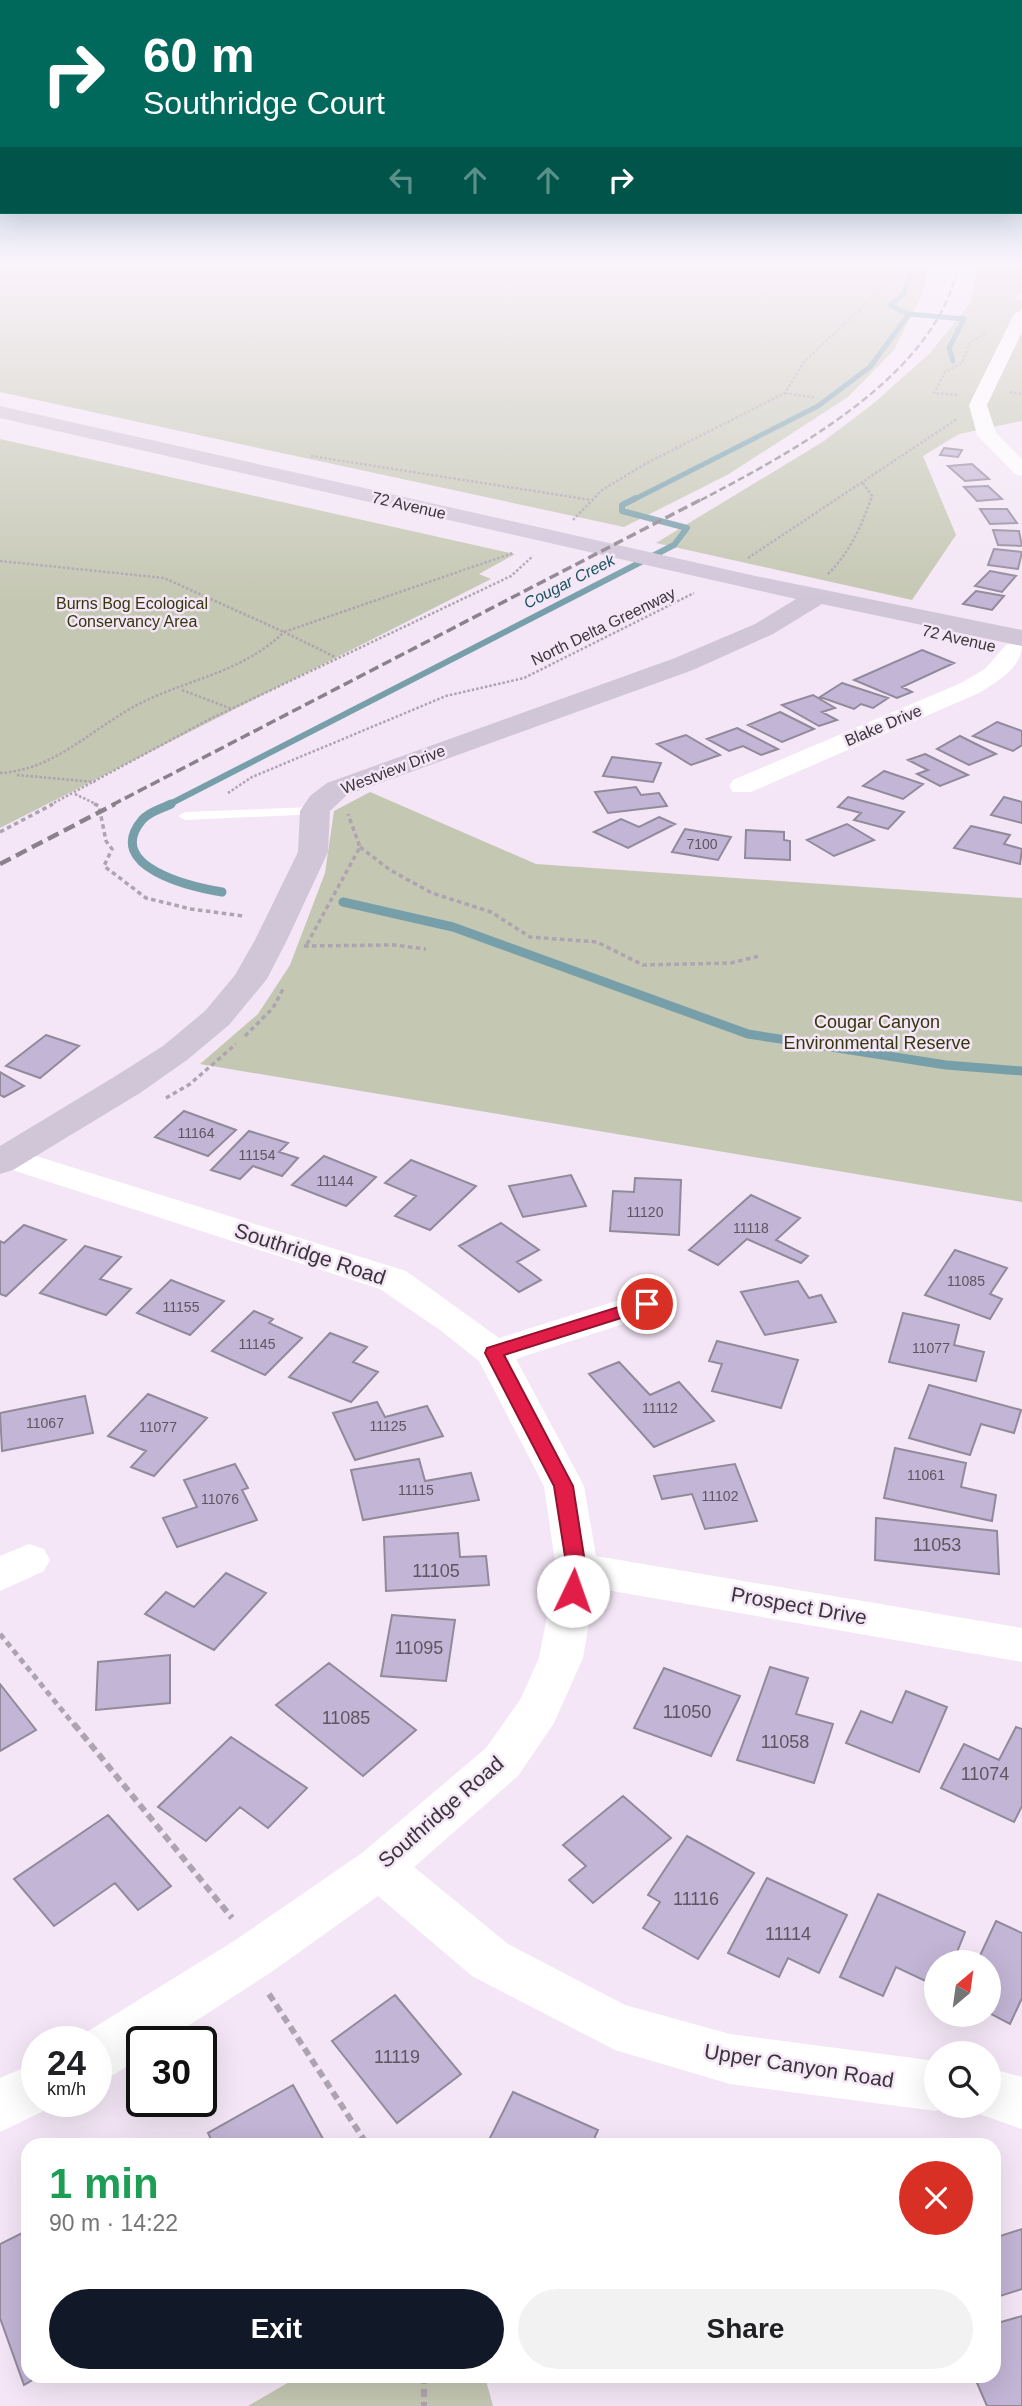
<!DOCTYPE html>
<meta charset="utf-8">
<style>
:root{--surface:#fff;--page:#f2f2f2;--text:#202124;--muted:#757577;--accent:#111827}
body{margin:0;font-family:Arial,sans-serif;background:var(--page);color:var(--text);height:100vh;display:flex;flex-direction:column;font-size:26px;white-space:nowrap}
*{box-sizing:border-box;margin:0}
p{font-size:23px;color:var(--muted)}
.icon{flex:none;width:38px;height:38px;fill:none;stroke:currentColor;stroke-width:2;stroke-linecap:round;stroke-linejoin:round}
.map{position:relative;flex:1;overflow:hidden}
.side{position:absolute;left:21px;top:2138px;width:980px;height:245px;display:flex;flex-direction:column;background:var(--surface);border-radius:21px;box-shadow:0 7px 28px #0002}
.side>*{flex:none}
.guide{position:absolute;left:0px;top:0px;width:1022px;height:214px;box-shadow:0 7px 28px #0002;background:#00695c;color:#fff;overflow:hidden}
.needle{width:46px;rotate:29deg}
.fabs{position:absolute;left:924px;top:1950px;display:grid;gap:14px}
.fabs a{display:grid;place-items:center;width:77px;height:77px;border-radius:50%;background:var(--surface);box-shadow:0 7px 28px #0002;font-size:35px}
.speed{position:absolute;left:21px;top:2026px;display:flex;gap:14px;font-size:35px;font-weight:700;text-align:center}
.speed>*{display:grid;place-content:center;width:91px;height:91px;border-radius:50%;background:var(--surface);box-shadow:0 7px 28px #0002;line-height:1}
.speed small{font-size:18px;font-weight:400}
.speed .limit{border:4px solid #111;border-radius:10px;background:#fff;color:#111}
.pin{position:absolute;display:grid;place-items:center;width:60px;height:60px;color:#fff;margin:-30px;border:4px solid #fff;border-radius:50%;box-shadow:0 2px 7px #0007}
.me{position:absolute;width:77px;margin:-38px;rotate:3deg;stroke-linejoin:round;filter:drop-shadow(0 0 5px #0008)}
.turn{display:flex;align-items:center;gap:24px;height:147px;padding:0 28px;font-size:32px}
.turn .icon{width:91px;height:91px;stroke-width:2.5}
.turn b{display:block;font-size:49px;line-height:60px}
.lanes{display:flex;align-items:center;height:66px;padding:0 28px;background:#0003;justify-content:center;gap:35px;direction:ltr}
.lanes .off{opacity:.35}
.round{display:grid;place-items:center;flex:none;width:74px;height:74px;border-radius:37px;background:var(--page)}
.overview{display:flex;align-items:center;justify-content:space-between;height:119px;padding:0 28px}
h1{font-size:42px;font-weight:600;line-height:52px;color:#1e9e55}
.action{display:flex;gap:14px;margin-top:auto;padding:14px 28px}
.action a{flex:1;height:80px;border-radius:42px;background:var(--accent);color:#fff;font-size:28px;font-weight:600;line-height:80px;text-align:center}
.action a+a{background:var(--page);color:var(--text)}
.map>svg:first-child{display:block}
.green{fill:#c4c7b2}
.lines{fill:none;stroke-linecap:round;stroke-linejoin:round}
.stream-far2{stroke:#769fa9;stroke-width:5}
.stream-far1{stroke:#769fa9;stroke-width:6}
.stream{stroke:#769fa9;stroke-width:9}
.building{fill:#c3b5d5;stroke:#918a9b;stroke-width:2}
.path-far3{stroke:#aea3b0;stroke-width:2.5;stroke-dasharray:2.5 2;stroke-linecap:butt}
.path-far2{stroke:#aea3b0;stroke-width:3.5;stroke-dasharray:4.5 3.5;stroke-linecap:butt}
.path-far1{stroke:#aea3b0;stroke-width:5;stroke-dasharray:6 4.5;stroke-linecap:butt}
.path{stroke:#aea3b0;stroke-width:6;stroke-dasharray:8 5;stroke-linecap:butt}
.lane{fill:#fff;fill-rule:evenodd}
.street{fill:#fff;fill-rule:evenodd}
.secondary{fill:#d1c5d8;fill-rule:evenodd}
.rail-far2{stroke:#8b818c;stroke-width:2.5;stroke-dasharray:7 3.5;stroke-linecap:butt}
.rail-far1{stroke:#8b818c;stroke-width:3.5;stroke-dasharray:10 4.5;stroke-linecap:butt}
.rail{stroke:#8b818c;stroke-width:4.5;stroke-dasharray:12 6;stroke-linecap:butt}
.route{fill:#e11d48;stroke:#92132f;stroke-width:2}
.labels{text-anchor:middle;stroke-width:5;stroke-linejoin:round;paint-order:stroke}
.number-label{font-size:14px;fill:#5d5562}
.far-street-label{font-size:16px;fill:#3b353b;stroke:#f4e6f6}
.far-water-label{font-size:16px;font-style:italic;fill:#18535f;stroke:#f4e6f6}
.far-park-label{font-size:16px;fill:#34370c;stroke:#f4e6f6}
.park-label{font-size:18px;fill:#34370c;stroke:#f4e6f6}
.near-number-label{font-size:18px;fill:#5d5562}
.near-street-label{font-size:21px;fill:#3b353b;stroke:#f4e6f6}
</style>
<div class="map">
<svg width="1022" height="2406" viewBox="0 0 1022 2406">
<rect width="100%" height="100%" fill="#f4e6f6"/>
<path class="green" d="M0,265H930L921,297L894,350L848,397L729,474L624,527L0,392Z
M977,265H1022V293L1014,298L1022,300V421L959,434L923,456L956,535L912,600L656,543L824,441L874,403L930,353L971,302Z
M0,439L515,554L479,574L491,579L0,828Z
M370,792L536,864L1022,898V1202L200,1064L258,1014L290,965L325,873L334,811Z
M298,2377H485L493,2406H248Z"/>
<g class="lines">
<path class="stream-far2" d="M909,314L964,319L949,348L953,361
M633,500L818,406L870,367L909,314L890,305L904,294L912,265"/>
<path class="stream-far1" d="M168,805L674,545L687,528L622,511V505L636,498"/>
<path class="stream" d="M171,804C163,808 148,812 142,820C103,867 192,887 222,892
M343,902L453,927L748,1034L946,1065L1022,1071"/>
</g>
<path class="building" d="M944,448L962,450L958,457L940,455Z
M972,464L989,479L965,481L948,466Z
M988,486L1002,499L977,501L964,487Z
M980,509H1007L1017,523L990,524Z
M993,530L1019,531L1022,546L998,545Z
M994,549L1022,552L1018,569L988,565Z
M990,571L1016,576L1002,592L975,586Z
M976,591L1004,596L992,610L963,604Z
M922,650L954,663L902,687L912,692L897,698L854,680Z
M842,683L888,698L873,708L861,704L854,709L820,697Z
M813,695L835,708L822,712L837,720L819,726L782,705Z
M780,712L814,729L782,742L748,725Z
M997,722L1022,731V745L1013,751L973,736Z
M737,728L778,749L761,755L743,746L729,751L707,739Z
M686,735L720,755L691,765L657,744Z
M960,736L996,754L969,765L937,749Z
M925,754L968,775L940,786L917,774L928,770L908,760Z
M612,757L661,763L653,782L603,776Z
M884,771L923,784L903,799L863,786Z
M636,787L641,795L659,793L667,806L608,813L595,792Z
M848,797L904,812L888,829L854,820L861,813L838,807Z
M1004,797L1022,802V823L991,815Z
M659,817L675,824L628,848L594,832L621,819L639,827Z
M847,824L874,840L834,856L807,840Z
M971,826L1010,835L1004,844L1022,849L1020,864L954,848Z
M685,829L731,837L718,860L672,852Z
M746,830L784,832V840L790,841V860L745,858Z
M46,1035L79,1046L40,1078L6,1066Z
M0,1072L24,1086L4,1097L0,1095Z
M184,1111L236,1130L208,1156L155,1137Z
M249,1131L288,1143L279,1152L298,1158L282,1176L253,1166L240,1179L211,1170Z
M324,1156L376,1177L346,1206L292,1185Z
M411,1160L476,1186L430,1230L395,1216L416,1196L385,1183Z
M571,1175L586,1206L523,1217L509,1186Z
M635,1178L681,1180L679,1235L610,1231L613,1191L634,1192Z
M751,1195L800,1218L776,1240L808,1256L801,1263L747,1239L718,1265L689,1250Z
M501,1223L539,1250L517,1262L541,1280L519,1292L459,1246Z
M24,1225L66,1240L6,1296L0,1294V1241L4,1243Z
M85,1246L121,1257L100,1279L131,1289L106,1315L40,1293Z
M955,1250L1007,1268L990,1294L1002,1299L990,1319L925,1295Z
M171,1280L224,1301L190,1335L137,1313Z
M798,1281L809,1298L821,1295L836,1322L765,1335L741,1292Z
M254,1311L273,1319L269,1323L302,1338L265,1375L212,1351Z
M903,1313L959,1325L954,1345L984,1352L976,1381L889,1362Z
M330,1333L367,1347L353,1362L378,1372L351,1402L289,1377Z
M717,1341L798,1360L781,1408L712,1391L722,1364L709,1361Z
M619,1362L650,1395L679,1382L714,1421L654,1447L589,1374Z
M929,1385L1021,1410L1014,1433L981,1424L970,1455L909,1438Z
M148,1394L207,1418L154,1476L131,1467L146,1451L108,1436Z
M85,1396L93,1433L2,1451L0,1413Z
M377,1402L385,1417L427,1406L443,1436L355,1460L333,1413Z
M895,1448L966,1463L961,1487L996,1495L992,1521L884,1498Z
M419,1459L425,1481L471,1473L479,1500L363,1520L351,1470Z
M235,1464L248,1488L242,1490L257,1520L177,1547L163,1518L197,1507L184,1480Z
M735,1464L757,1521L705,1529L692,1494L662,1499L654,1476Z
M876,1518L997,1531L999,1574L875,1560Z
M458,1533L460,1557L486,1556L489,1585L386,1591L384,1537Z
M226,1573L266,1593L214,1650L145,1614L166,1592L194,1607Z
M392,1615L455,1620L446,1681L381,1676Z
M170,1655V1703L96,1710L98,1662Z
M329,1663L416,1730L363,1776L276,1705Z
M770,1667L808,1678L796,1714L833,1724L814,1783L737,1760Z
M664,1668L740,1696L711,1756L634,1728Z
M0,1684L36,1730L0,1751Z
M906,1691L947,1707L919,1772L846,1743L861,1711L892,1723Z
M1016,1727L1022,1729V1806L1014,1822L941,1788L964,1744L999,1760Z
M231,1737L307,1788L268,1828L240,1807L206,1841L158,1807Z
M623,1796L671,1838L593,1903L569,1880L586,1866L563,1845Z
M108,1815L171,1886L138,1910L115,1883L54,1926L14,1879Z
M687,1836L754,1873L698,1959L643,1928L660,1902L648,1895Z
M767,1878L847,1915L819,1973L788,1958L779,1977L728,1953Z
M878,1894L965,1932L953,1962H936V1986L896,1967L883,1996L840,1977Z
M996,1921L1022,1933V1998L1010,2024L989,2013V1962H977Z
M395,1995L461,2074L397,2123L332,2041Z
M293,2085L327,2146H214L208,2133Z
M513,2092L598,2130L591,2146H486Z
M1022,2229V2289L994,2298V2238Z
M28,2230V2376H39L24,2385L0,2318V2244Z
M1022,2316V2406H987L974,2376H994V2324Z"/>
<g class="lines">
<path class="path-far3" d="M1010,392L1022,394
M785,393L816,398
M957,395L934,393L945,372L962,363L970,342L986,333
M311,456L591,500
M573,520L602,490L645,464L785,393L804,362L890,281L893,265
M748,558L957,419
M0,561L164,578L284,632L513,553
M828,574C850,552 862,525 872,496L863,483
M182,690L232,709
M0,773C55,770 91,729 137,705C187,679 242,673 284,632L335,657
M17,775L95,782
M228,793L252,777L446,696L524,678L694,593
M75,794L98,805
M50,805L208,720L511,576L533,556"/>
<path class="path-far2" d="M94,804L99,806L106,841L112,849L104,866L146,898L191,909L243,916
M0,832L53,804
M360,847L390,870L432,893L491,912L530,937L597,942L643,965L731,963L759,956
M307,944L360,847L348,814
M304,946L395,945L426,949
M245,1036L273,1008L283,989
M166,1098L190,1084L236,1044"/>
<path class="path-far1" d="M0,1634L75,1726"/>
<path class="path" d="M74,1724L232,1918
M269,1994L368,2146
M424,2376V2406"/>
<path class="lane" d="M315,807L320,808V814L185,820L178,816L185,812Z"/>
<path class="street" d="M1022,309V332L987,405L996,433L1022,459V476L1015,474L977,435L969,405L1014,314Z
M1014,643L1022,645C1022,668 997,682 979,693L751,792H733L729,786L733,780L961,683L985,669L1006,645Z
M7,1147L406,1271L499,1338L647,1291L660,1294L666,1303L660,1312L516,1359L584,1486L596,1556L1022,1628V1662L595,1588L583,1658L554,1723L518,1776L414,1867L508,1944L625,2005L730,2034L936,2061V2105H952L936,2111L730,2084L615,2050L472,1976L378,1896L270,1973L163,2042H142V2056L115,2074L96,2081V2042H76L77,2038L234,1941L362,1853L486,1748L520,1700L539,1658L556,1569L544,1486L479,1361L440,1330L380,1289L0,1166V1148Z
M29,1544L44,1549L50,1560L44,1571L0,1591V1556Z
M37,2062V2102H57L56,2105L0,2132V2078Z
M989,2068L1022,2077V2129L970,2111L968,2105H989Z"/>
<path class="secondary" d="M0,406L751,575L1022,630V646L822,604L773,634L693,670L347,795L330,811L328,852L287,940L267,979L229,1025L187,1060L140,1093L13,1170L0,1174V1146L114,1077L163,1046L205,1011L235,975L255,940L298,852L300,811L310,796L327,783L675,658L755,624L796,599L0,418Z"/>
<path class="rail-far2" d="M701,500C792,452 938,375 958,265"/>
<path class="rail-far1" d="M112,805L704,498"/>
<path class="rail" d="M0,864L115,804"/>
</g>
<linearGradient id="sky" x2="0" y2="1"><stop stop-color="#7aaccf"/><stop offset="0.44" stop-color="#faf4fb"/><stop offset="1" stop-color="#faf4fb" stop-opacity="0"/></linearGradient>
<rect width="1022" height="602" fill="url(#sky)"/>
<path class="route" d="M647,1298L655,1304L653,1308L504,1355L573,1486L586,1569L580,1596H566L563,1591L567,1569L554,1486L485,1353L487,1348Z"/>
<g class="labels">
<g class="number-label">
<text x="702" y="849">7100</text>
<text x="196" y="1138">11164</text>
<text x="257" y="1160">11154</text>
<text x="335" y="1186">11144</text>
<text x="645" y="1217">11120</text>
<text x="751" y="1233">11118</text>
<text x="966" y="1286">11085</text>
<text x="181" y="1312">11155</text>
<text x="257" y="1349">11145</text>
<text x="931" y="1353">11077</text>
<text x="660" y="1413">11112</text>
<text x="45" y="1428">11067</text>
<text x="388" y="1431">11125</text>
<text x="158" y="1432">11077</text>
<text x="926" y="1480">11061</text>
<text x="416" y="1495">11115</text>
<text x="720" y="1501">11102</text>
<text x="220" y="1504">11076</text>
</g>
<g class="far-street-label">
<text transform="translate(409 505) rotate(13)" y="6">72 Avenue</text>
<text transform="translate(603 626) rotate(-26)" y="6">North Delta Greenway</text>
<text transform="translate(959 638) rotate(13)" y="6">72 Avenue</text>
<text transform="translate(883 725) rotate(-23)" y="6">Blake Drive</text>
<text transform="translate(393 769) rotate(-21)" y="6">Westview Drive</text>
</g>
<g class="far-water-label">
<text transform="translate(569 581) rotate(-27)" y="6">Cougar Creek</text>
</g>
<g class="far-park-label">
<text x="132" y="609">Burns Bog Ecological<tspan x="132" dy="18">Conservancy Area</tspan></text>
</g>
<g class="park-label">
<text x="877" y="1028">Cougar Canyon<tspan x="877" dy="21">Environmental Reserve</tspan></text>
</g>
<g class="near-number-label">
<text x="937" y="1551">11053</text>
<text x="436" y="1577">11105</text>
<text x="419" y="1654">11095</text>
<text x="687" y="1718">11050</text>
<text x="346" y="1724">11085</text>
<text x="785" y="1748">11058</text>
<text x="985" y="1780">11074</text>
<text x="696" y="1905">11116</text>
<text x="788" y="1940">11114</text>
<text x="397" y="2063">11119</text>
</g>
<g class="near-street-label">
<text transform="translate(310 1254) rotate(18)" y="7">Southridge Road</text>
<text transform="translate(799 1606) rotate(10)" y="7">Prospect Drive</text>
<text transform="translate(441 1812) rotate(-41)" y="7">Southridge Road</text>
<text transform="translate(799 2066) rotate(9)" y="7">Upper Canyon Road</text>
</g>
</g>
</svg>
<div class="fabs">
<a><svg class="needle" viewBox="-14 -14 28 28"><path d="M0-13l5 13h-10z" fill="#e53935"/><path d="M0 13l5-13h-10z" fill="#757577"/></svg></a>
<a><svg class="icon" aria-label="search" viewBox="0 0 24 24"><circle cx="10" cy="10" r="6"/><path d="M15 15l6 6"/></svg></a>
</div>
<div class="speed"><div>24<small>km/h</small></div><div class="limit">30</div></div>
<div class="pin" style="left:647px;top:1304px;background:#d93025"><svg class="icon" aria-label="arrive" viewBox="0 0 24 24"><path d="M6 21V4h12l-3 4 3 4H6"/></svg></div>
<svg class="me" style="left:573px;top:1591px" viewBox="-20 -20 40 40"><circle r="19" fill="#fff"/><path d="M0-13L10 11 0 6-10 11z" fill="#e11d48"/></svg>
<div class="guide">
<div class="turn"><svg class="icon" aria-label="right" viewBox="0 0 24 24"><path d="M7 20v-9h11M14 6l5 5-5 5"/></svg><div><b>60 m</b>Southridge Court</div></div>
<div class="lanes"><svg class="icon off" aria-label="left" viewBox="0 0 24 24"><path d="M17 20v-9H6M10 6l-5 5 5 5"/></svg><svg class="icon off" aria-label="ahead" viewBox="0 0 24 24"><path d="M12 20V5M6 11l6-6 6 6"/></svg><svg class="icon off" aria-label="ahead" viewBox="0 0 24 24"><path d="M12 20V5M6 11l6-6 6 6"/></svg><svg class="icon" aria-label="right" viewBox="0 0 24 24"><path d="M7 20v-9h11M14 6l5 5-5 5"/></svg></div>
</div>
<section class="side">
<div class="overview"><div><h1>1 min</h1><p>90 m · 14:22</p></div><a class="round" style="background:#d93025;color:#fff"><svg class="icon" aria-label="close" viewBox="0 0 24 24"><path d="M6 6l12 12M18 6L6 18"/></svg></a></div>
<div class="action"><a>Exit</a><a>Share</a></div>
</section>
</div>
